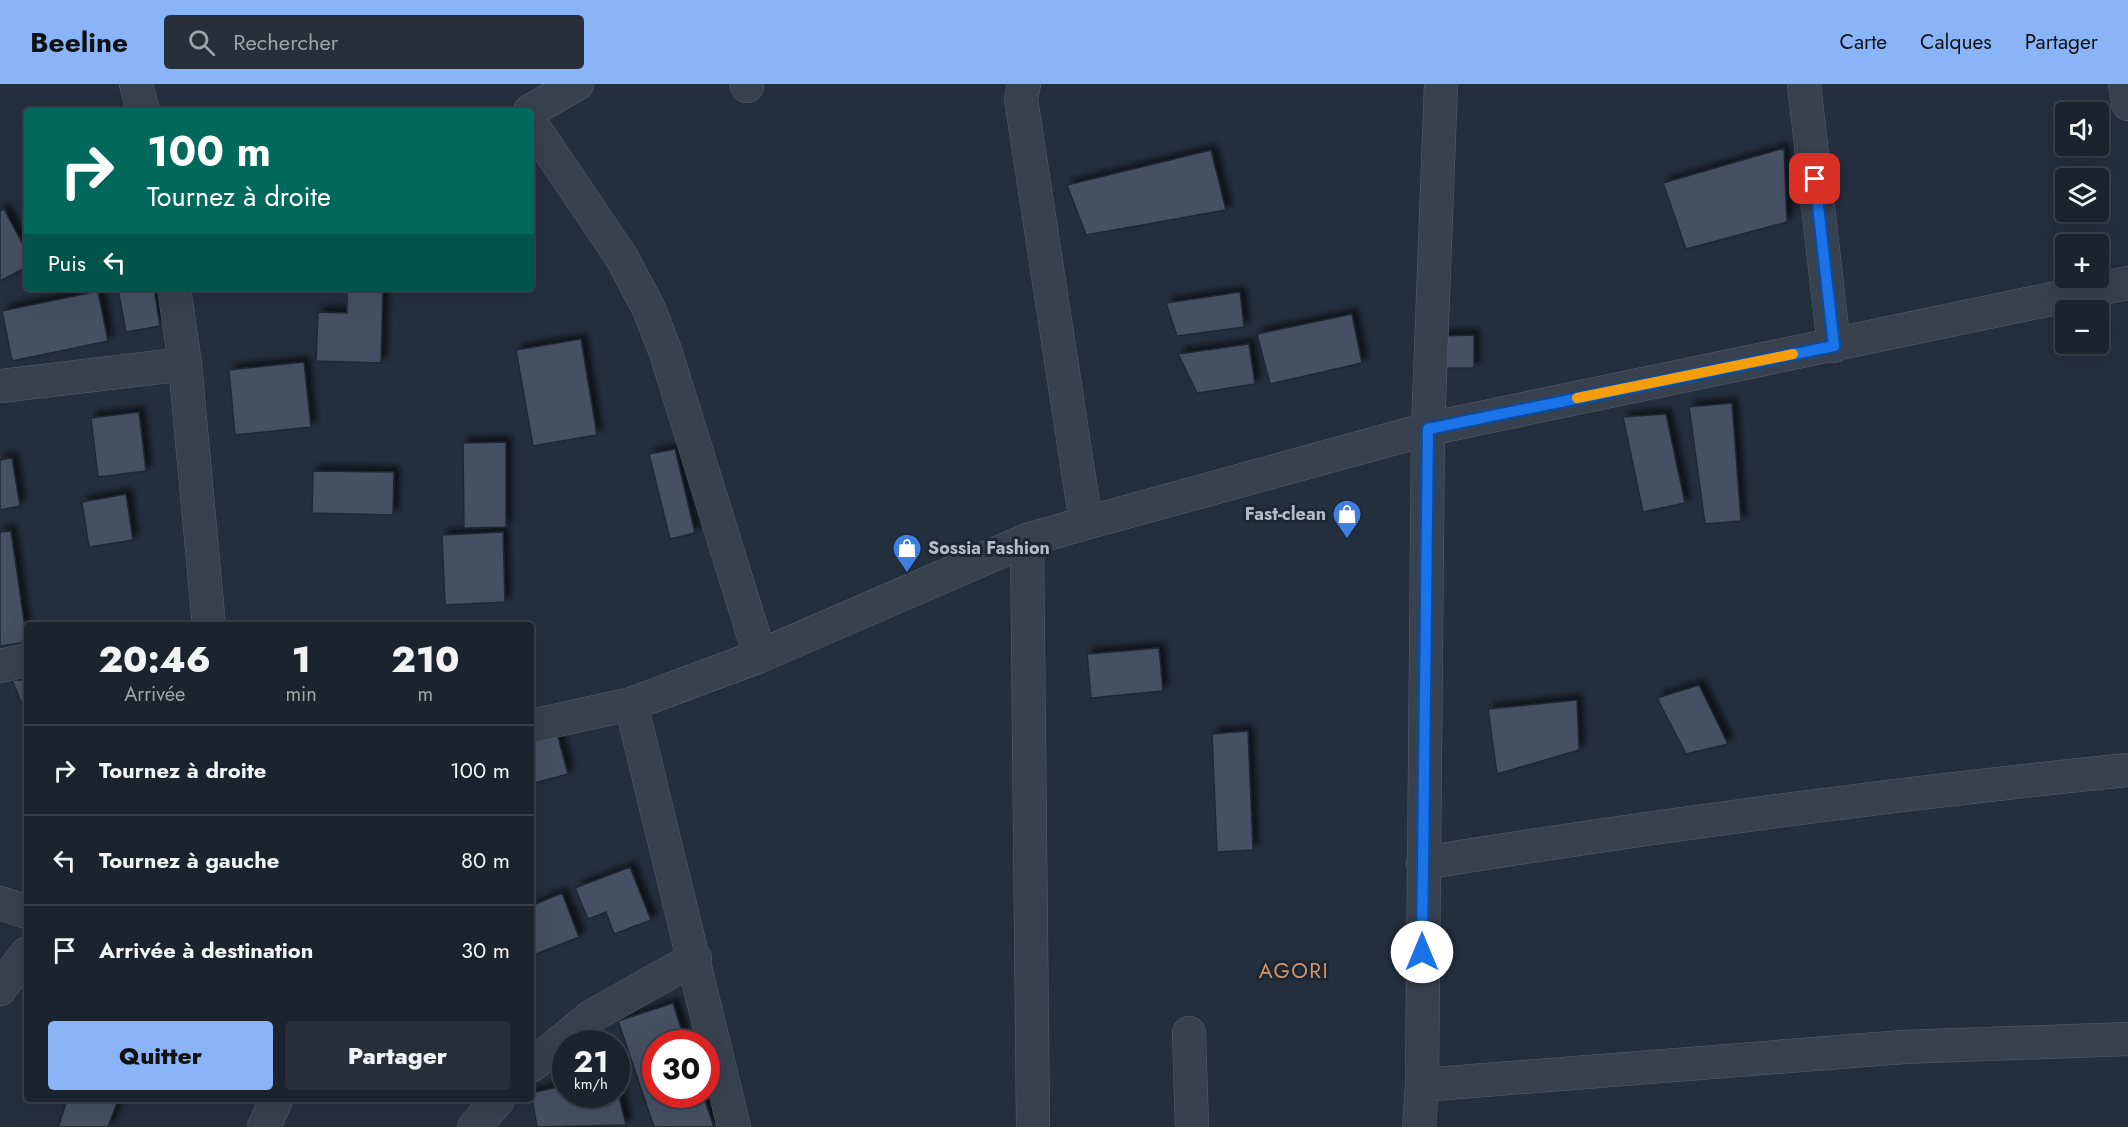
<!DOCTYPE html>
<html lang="fr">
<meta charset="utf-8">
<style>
:root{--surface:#1b232e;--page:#282f3a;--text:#f1f3f6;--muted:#a0a4aa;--line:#39404a;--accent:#8ab4f8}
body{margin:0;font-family:Jost,sans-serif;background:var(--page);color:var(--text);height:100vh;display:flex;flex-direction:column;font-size:22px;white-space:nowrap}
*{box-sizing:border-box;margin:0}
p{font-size:20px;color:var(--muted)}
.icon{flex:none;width:33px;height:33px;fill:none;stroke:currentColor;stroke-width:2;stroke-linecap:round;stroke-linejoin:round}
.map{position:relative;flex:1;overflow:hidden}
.sheet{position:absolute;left:24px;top:538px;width:510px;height:480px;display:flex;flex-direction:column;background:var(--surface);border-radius:6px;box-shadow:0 6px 24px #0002,0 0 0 2px var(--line)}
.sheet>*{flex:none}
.hud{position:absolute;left:24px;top:24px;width:510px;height:183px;border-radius:6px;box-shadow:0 6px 24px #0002,0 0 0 2px var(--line);background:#00695c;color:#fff;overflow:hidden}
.fabs{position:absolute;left:2055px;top:18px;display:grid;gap:12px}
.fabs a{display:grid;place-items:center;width:54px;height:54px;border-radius:6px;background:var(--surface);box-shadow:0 6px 24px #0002,0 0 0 2px var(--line);font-size:30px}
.speed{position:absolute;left:552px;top:946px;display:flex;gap:12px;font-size:30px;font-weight:700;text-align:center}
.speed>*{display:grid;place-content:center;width:78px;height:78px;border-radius:50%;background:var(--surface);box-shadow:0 6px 24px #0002,0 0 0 2px var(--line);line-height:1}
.speed small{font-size:15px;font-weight:400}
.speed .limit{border:9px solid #d22;background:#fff;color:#111}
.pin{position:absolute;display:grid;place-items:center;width:51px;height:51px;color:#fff;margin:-26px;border-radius:12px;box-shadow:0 3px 9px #0006}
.me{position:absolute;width:66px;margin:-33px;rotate:0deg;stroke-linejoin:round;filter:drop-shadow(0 0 4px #0008)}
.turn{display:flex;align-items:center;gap:21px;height:126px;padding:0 24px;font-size:27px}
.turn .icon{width:78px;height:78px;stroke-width:2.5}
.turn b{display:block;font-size:42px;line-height:51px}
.then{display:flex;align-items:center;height:57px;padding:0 24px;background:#0003;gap:12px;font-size:22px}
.eta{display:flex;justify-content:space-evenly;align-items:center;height:102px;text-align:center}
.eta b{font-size:36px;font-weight:800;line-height:42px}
.action{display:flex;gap:12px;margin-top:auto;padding:12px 24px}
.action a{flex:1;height:69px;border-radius:6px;background:var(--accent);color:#111;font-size:24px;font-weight:800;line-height:69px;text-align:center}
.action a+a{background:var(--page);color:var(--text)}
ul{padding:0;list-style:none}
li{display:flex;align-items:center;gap:18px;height:90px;padding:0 24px;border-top:2px solid var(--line)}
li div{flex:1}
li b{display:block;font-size:22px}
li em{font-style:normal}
header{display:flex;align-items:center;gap:36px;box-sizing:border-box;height:84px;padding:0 30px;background:var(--accent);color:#111}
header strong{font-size:28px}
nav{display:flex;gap:33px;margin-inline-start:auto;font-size:21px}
.search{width:420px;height:54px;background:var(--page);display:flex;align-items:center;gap:15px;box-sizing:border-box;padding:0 21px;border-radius:6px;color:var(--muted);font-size:22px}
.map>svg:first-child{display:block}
.building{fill:#455162;stroke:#1f2835;stroke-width:1.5;filter:url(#shadow)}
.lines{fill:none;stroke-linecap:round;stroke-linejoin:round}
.minor-casing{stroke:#565f6c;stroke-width:34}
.minor{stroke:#38414e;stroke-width:33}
.route-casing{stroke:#114b97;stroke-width:15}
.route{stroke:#1a73e8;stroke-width:10}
.slow{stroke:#f59e0b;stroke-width:10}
.labels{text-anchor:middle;stroke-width:6;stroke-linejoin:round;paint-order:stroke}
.poi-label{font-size:18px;font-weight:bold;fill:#b4bcc9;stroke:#1d2633;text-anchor:end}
.quarter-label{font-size:21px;letter-spacing:1.5px;fill:#d59563;stroke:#1d2633}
</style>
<header>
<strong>Beeline</strong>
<div class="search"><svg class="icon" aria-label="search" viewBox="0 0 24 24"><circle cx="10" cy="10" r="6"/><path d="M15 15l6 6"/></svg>Rechercher</div>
<nav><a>Carte</a><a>Calques</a><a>Partager</a></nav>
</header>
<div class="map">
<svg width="2128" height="1043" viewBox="0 0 2128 1043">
<defs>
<filter id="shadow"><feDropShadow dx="5.5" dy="-5.5" stdDeviation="3" flood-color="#0009"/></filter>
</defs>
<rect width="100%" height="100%" fill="#242f3e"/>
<path class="building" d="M1784,64L1787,138L1686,165L1663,99Z
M1211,66L1226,126L1086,151L1067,101Z
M4,125L27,168V183L0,197V127Z
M154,204L160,242L126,248L118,205Z
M347,204H383L381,279L316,277L318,228L347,229Z
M98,207L108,257L12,277L2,227Z
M1240,208L1244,243L1177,252L1166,219Z
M1352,230L1362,279L1270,300L1257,250Z
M1474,251V284H1439V252Z
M581,255L597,351L533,362L516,266Z
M1249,260L1255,300L1197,309L1178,270Z
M304,278L311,343L235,351L229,286Z
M1732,319L1741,437L1705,440L1689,323Z
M139,328L146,387L98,393L91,334Z
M1666,330L1685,419L1643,428L1623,333Z
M506,358V443L464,444L463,359Z
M675,365L695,449L670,455L649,370Z
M12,374L20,422L0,426V376Z
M313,387L394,388L393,431L312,429Z
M126,410L133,456L89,463L82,418Z
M11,447L27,558L0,562V448Z
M503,448L505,518L445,521L442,451Z
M1159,564L1163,607L1091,614L1087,570Z
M12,596H27V632Z
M1699,601L1728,660L1686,670L1657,614Z
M1577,616L1579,666L1497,690L1488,625Z
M1248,647L1253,766L1217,768L1212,650Z
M557,649L568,690L531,700V656Z
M630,783L651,836L614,850L606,828L588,835L575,804Z
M562,809L579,853L531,872V822Z
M673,919L686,960H656V1011H703L714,1043H654L618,937Z
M616,1000L626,1041L537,1043L531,1009L566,1001V1011H616Z
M67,1016H118L108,1043H58Z"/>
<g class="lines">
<g class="minor-casing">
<path id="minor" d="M136,0L143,27
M746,0L747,2
M1024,0L1021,15L1086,439
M1804,0L1834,262
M2125,0L2128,20
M530,27L577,0
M531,39L622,174L649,225L666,269L760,572
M174,204L185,280L209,542
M0,302L185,280
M1027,456L1033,1043
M0,582L27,576
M631,620L734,1043
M531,642L631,620L760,572L1027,456L1086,439L1428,345L2128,199
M1423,779C1657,741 1892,710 2128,686
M0,819L27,828
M0,905L27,869
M1189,949L1192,1043
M531,982L592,932L695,874
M1422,1001L1903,963L2128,955
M264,1043L276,1016
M474,1043L498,1016
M1419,1043L1422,1001L1428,345L1441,0"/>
</g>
<use href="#minor" class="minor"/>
</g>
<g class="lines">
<g class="route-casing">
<path id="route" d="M1422,868L1428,345L1834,262L1815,95"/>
</g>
<use href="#route" class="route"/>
<path class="slow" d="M1577,314L1793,270"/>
</g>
<defs>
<g id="shop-pin" transform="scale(1.5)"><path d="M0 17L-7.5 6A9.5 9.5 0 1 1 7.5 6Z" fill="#3f7fe0" stroke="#1d2633"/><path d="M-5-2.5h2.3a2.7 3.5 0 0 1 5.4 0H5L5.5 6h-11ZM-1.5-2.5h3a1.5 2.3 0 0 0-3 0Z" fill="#fff"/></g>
</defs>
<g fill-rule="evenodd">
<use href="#shop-pin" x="1347" y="430"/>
<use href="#shop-pin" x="907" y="464"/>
</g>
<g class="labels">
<g class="poi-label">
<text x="1326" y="436">Fast-clean</text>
<text x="928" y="470" text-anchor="start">Sossia Fashion</text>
</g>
<g class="quarter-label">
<text x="1294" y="894">AGORI</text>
</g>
</g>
</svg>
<div class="fabs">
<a><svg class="icon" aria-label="sound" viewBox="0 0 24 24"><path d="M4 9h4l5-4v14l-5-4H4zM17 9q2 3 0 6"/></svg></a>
<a><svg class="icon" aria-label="layers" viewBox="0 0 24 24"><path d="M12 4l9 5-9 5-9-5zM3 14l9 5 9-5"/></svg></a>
<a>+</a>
<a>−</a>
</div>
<div class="speed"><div>21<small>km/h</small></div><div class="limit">30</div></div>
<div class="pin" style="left:1815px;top:95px;background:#d93025"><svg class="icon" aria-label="arrive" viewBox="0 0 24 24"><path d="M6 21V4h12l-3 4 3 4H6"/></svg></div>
<svg class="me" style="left:1422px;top:868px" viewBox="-20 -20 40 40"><circle r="19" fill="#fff"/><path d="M0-13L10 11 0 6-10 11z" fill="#1a73e8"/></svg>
<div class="hud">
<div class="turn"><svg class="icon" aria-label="right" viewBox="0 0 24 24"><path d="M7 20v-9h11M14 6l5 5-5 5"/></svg><div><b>100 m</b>Tournez à droite</div></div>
<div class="then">Puis<svg class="icon" aria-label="left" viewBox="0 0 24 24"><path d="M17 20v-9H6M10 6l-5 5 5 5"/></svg></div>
</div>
<section class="sheet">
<div class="eta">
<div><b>20:46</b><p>Arrivée</p></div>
<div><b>1</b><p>min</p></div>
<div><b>210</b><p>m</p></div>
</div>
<ul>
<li><svg class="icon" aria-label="right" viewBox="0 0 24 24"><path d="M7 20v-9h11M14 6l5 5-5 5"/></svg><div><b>Tournez à droite</b></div><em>100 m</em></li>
<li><svg class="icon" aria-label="left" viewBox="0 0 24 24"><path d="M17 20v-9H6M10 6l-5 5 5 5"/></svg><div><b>Tournez à gauche</b></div><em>80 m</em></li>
<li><svg class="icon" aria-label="arrive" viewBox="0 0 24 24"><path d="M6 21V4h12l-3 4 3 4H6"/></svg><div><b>Arrivée à destination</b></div><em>30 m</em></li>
</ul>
<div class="action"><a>Quitter</a><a>Partager</a></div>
</section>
</div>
